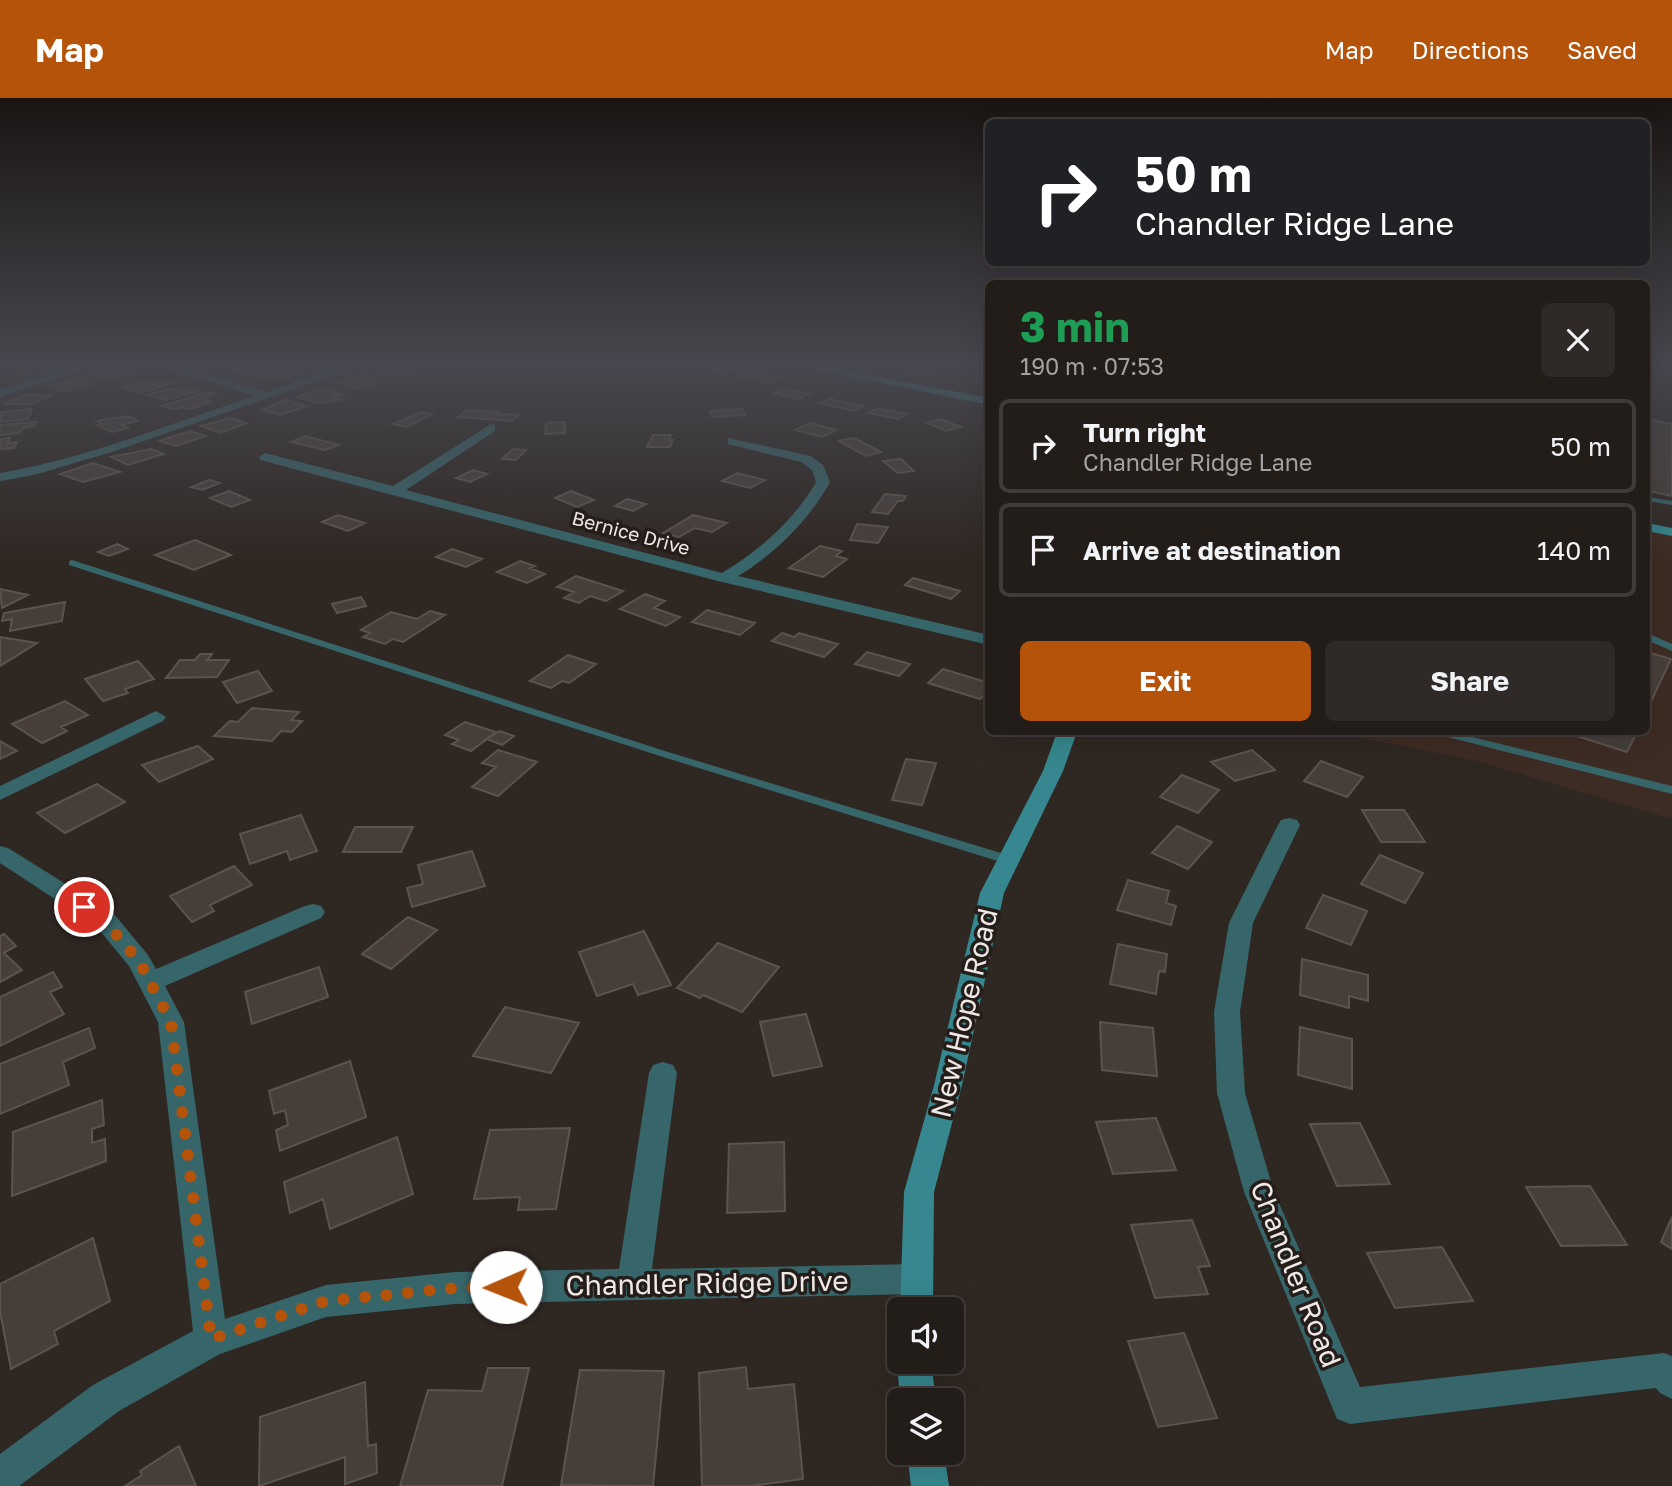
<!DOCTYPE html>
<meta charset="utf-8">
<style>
:root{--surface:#231d1a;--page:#2f2a27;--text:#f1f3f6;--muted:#a3a2a2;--line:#403b39;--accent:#b45309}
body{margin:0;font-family:"Golos Text",sans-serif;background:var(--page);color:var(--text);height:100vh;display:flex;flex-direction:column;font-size:26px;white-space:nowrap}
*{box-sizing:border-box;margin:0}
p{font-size:23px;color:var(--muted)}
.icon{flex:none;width:38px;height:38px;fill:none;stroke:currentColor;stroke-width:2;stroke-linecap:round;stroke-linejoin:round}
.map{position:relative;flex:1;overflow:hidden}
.side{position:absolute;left:985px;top:182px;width:665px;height:455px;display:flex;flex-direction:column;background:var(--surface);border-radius:10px;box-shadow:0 7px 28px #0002,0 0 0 2px var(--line)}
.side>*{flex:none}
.hud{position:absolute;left:985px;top:21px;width:665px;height:147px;border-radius:10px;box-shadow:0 7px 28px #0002,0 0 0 2px var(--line);background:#202124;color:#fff;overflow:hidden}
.fabs{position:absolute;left:887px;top:1199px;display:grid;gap:14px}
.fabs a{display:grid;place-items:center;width:77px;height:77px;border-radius:10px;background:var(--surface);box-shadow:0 7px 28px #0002,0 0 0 2px var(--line);font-size:35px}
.pin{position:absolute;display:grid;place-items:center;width:60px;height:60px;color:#fff;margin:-30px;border:4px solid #fff;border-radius:50%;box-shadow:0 2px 7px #0007}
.me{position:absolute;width:77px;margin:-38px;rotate:269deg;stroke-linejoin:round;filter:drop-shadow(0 0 5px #0008)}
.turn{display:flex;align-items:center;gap:24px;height:147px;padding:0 35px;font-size:32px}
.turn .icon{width:91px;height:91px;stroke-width:2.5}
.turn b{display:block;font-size:49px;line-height:60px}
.round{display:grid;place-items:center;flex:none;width:74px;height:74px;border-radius:10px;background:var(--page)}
.overview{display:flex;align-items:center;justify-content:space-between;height:119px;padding:0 35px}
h1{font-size:42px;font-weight:700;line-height:52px;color:#1e9e55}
.action{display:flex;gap:14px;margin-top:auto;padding:14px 35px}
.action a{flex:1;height:80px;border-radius:10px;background:var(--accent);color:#fff;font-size:28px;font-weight:700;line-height:80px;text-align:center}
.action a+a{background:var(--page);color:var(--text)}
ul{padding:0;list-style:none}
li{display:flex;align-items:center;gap:21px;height:94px;margin:0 14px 10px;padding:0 21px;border:4px solid var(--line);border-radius:10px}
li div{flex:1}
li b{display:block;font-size:26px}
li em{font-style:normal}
header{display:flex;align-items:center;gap:42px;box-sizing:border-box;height:98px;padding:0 35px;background:var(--accent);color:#fff}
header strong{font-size:33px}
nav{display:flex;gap:38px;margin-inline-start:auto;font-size:24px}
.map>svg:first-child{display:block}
.commercial{fill:#3d2c23}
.building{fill:#473e3a;stroke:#5c534e;stroke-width:2}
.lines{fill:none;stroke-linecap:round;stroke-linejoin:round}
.lane{fill:#37666a;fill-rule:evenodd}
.street{fill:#37666a;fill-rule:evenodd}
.secondary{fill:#36878f;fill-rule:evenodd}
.route{stroke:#b45309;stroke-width:12;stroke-dasharray:0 21.6}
.labels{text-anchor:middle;stroke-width:7;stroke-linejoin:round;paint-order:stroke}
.far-street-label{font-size:19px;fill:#eee9e6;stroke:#251d19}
.near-street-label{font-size:28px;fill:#eee9e6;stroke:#251d19}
</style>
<header>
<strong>Map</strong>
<nav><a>Map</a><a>Directions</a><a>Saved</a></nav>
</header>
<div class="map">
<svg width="1672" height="1388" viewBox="0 0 1672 1388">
<rect width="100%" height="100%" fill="#2f2722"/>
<path class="commercial" d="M1647,428L1672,433V721L1477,663L1332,634H1647Z"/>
<path class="building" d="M19,266H50L25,275L11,268Z
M254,266H262L275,270L251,277L235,272Z
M709,266H715L734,270L724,275L701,270Z
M927,266L941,268L923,277L908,273Z
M118,267L135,275L104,281L93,276Z
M405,267L418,271L393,278L375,272Z
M283,271L302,273L296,274L301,276L283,281L256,279Z
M752,273L779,281L767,285L740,278Z
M361,277L382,283L357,291L338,285Z
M80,281L93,285L63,293L46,287Z
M166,282L174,285L139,295L122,289L144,283L154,286Z
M171,290L180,293L192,290L201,292L165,302L148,297Z
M321,290L343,297L333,300L342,302L317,305L297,299Z
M784,290L809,296L799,301L774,295Z
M207,294L215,296L201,301L211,304L189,311L183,309L174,311L162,308Z
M24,297H50L34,306H4Z
M830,301L863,308L854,313L820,305Z
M285,302L307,308L280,317L263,312Z
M877,310L907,316L898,321L868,315Z
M32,311L28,321L0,324L2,314Z
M742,311L745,317L712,319L710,313Z
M467,312L499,314L497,316L519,317L512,323L458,319Z
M421,314L432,316L407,329L393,326Z
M128,318L138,323L122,327L128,330L112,334L97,327L102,326L96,323Z
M231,320L246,325L221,335L201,328Z
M941,321L961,329L946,333L927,325Z
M1647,321L1672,326V398L1647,393Z
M36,324L34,328L23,330L20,335L0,337V327Z
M565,324V335L545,336L546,325Z
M810,325L837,332L822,339L795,332Z
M190,333L206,338L176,348L159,343Z
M653,337H671L669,342H673L670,349H647Z
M305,338L339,347L325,352L291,344Z
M10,340L7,345L17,344L14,350L0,351V341Z
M854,340L881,354L866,358L839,343Z
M151,351L164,356L128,367L111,359Z
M513,351L526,352L516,362L502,361Z
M901,361L914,373L898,375L883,363Z
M93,365L120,374L83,384L60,376Z
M473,372L487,376L470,384L456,380Z
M737,375L765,382L750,390L722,383Z
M209,382L220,385L202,392L191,389Z
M229,393L250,402L231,409L210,400Z
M571,393L594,402L577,409L555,400Z
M885,396L906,398L903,403H898L888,416L872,414Z
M627,401L646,406L633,413L615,408Z
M338,417L365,425L348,433L322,424Z
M693,417L727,425L712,434L695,430L679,439L663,435Z
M857,426L888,429L878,445L850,442Z
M195,442L231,457L194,472L155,457Z
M117,446L128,451L109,458L98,454Z
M820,448L842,453L836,458L847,461L823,479L789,470Z
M452,451L482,461L466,469L436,459Z
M520,463L535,468L530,470L545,476L527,485L497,474Z
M576,478L623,493L606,503L590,498L579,505L564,500L574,494L557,489Z
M913,480L960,493L951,501L905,487Z
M0,491L28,497L2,510Z
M645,496L665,503L654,510L680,519L666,528L620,511Z
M361,499L366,508L337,515L332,506Z
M65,504L62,523L10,533L12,521L2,523L4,515Z
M707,512L755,525L740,537L692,524Z
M430,513L445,517L403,544L393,541L385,546L363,539L370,535L361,532L391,514L417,521Z
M782,535L794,539L799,535L838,546L824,559L772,543Z
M0,539L37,545L0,568Z
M867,554L910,566L899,578L855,566Z
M1647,554L1671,561L1647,612Z
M200,556H212L207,562H229L217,579L166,580L180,562H195Z
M568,557L596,566L569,585L562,583L551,590L530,583Z
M138,563L154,581L125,591L128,595L103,603L85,581Z
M943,571L989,585V592L980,601L928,585Z
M258,573L272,593L237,605L223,584Z
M65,603L88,617L61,629L67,633L42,645L12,626Z
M252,610L299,614L291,622L302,623L292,634L281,633L272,643L214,638L230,623L238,624Z
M465,624L496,634L471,653L452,646L459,642L445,637Z
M499,633L514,638L502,647L487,641Z
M1564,634H1637L1627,654Z
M0,643L17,653L0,661Z
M198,648L213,661L159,684L142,667Z
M498,652L537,664L498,698L472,689L496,669L482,665Z
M1252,652L1275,672L1235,683L1211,664Z
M906,661L936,665L922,707L892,702Z
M1321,663L1363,679L1347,699L1304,683Z
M1182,677L1219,692L1198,715L1160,699Z
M97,686L125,704L65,735L37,715Z
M1362,712H1404L1425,744H1381Z
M301,717L317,753L290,762L287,753L250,766L240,736Z
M1177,728L1212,744L1188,771L1152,755Z
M355,729H413L401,754H343Z
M472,753L485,788L412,809L407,790L423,786L418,767Z
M1380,757L1423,775L1405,805L1361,786Z
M234,768L252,787L210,807L214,813L192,824L170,798Z
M1128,782L1169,793L1166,805L1176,808L1171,827L1117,812Z
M1323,797L1367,813L1351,847L1306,830Z
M408,819L437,832L391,871L362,856Z
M644,833L671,887L638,897L633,886L597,898L579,854Z
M4,836L16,848L4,855L22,872L0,884V838Z
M718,845L779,869L742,914L703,897L700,900L677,890Z
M1118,846L1167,856L1165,874L1159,873L1156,896L1110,886Z
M1302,861L1368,877V903L1349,898V910L1300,897Z
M319,869L328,899L252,926L245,894Z
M53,874L62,889L50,894L64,916L0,948V899Z
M505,909L579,925L551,975L473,958Z
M806,916L822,968L773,978L760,924Z
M1100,924L1153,930L1157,978L1102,972Z
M1300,929L1352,941V991L1298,977Z
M89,930L95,950L63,964L69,987L0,1016V966Z
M350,963L366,1019L280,1053L276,1032L288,1027L285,1012L274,1016L269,993Z
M102,1002L104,1027L92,1031V1045L105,1041L106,1063L12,1098L13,1034Z
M1156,1020L1176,1072L1113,1076L1096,1024Z
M1360,1025L1390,1086L1337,1088L1310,1026Z
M570,1030L556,1111L518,1112L520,1099L474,1101L490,1032Z
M397,1039L413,1096L330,1131L323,1101L290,1115L284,1084Z
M784,1044L785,1113L727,1115L729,1046Z
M1590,1088L1627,1147L1561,1148L1526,1089Z
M1672,1119V1151L1661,1144Z
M1192,1122L1210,1168L1198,1169L1208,1196L1155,1200L1131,1127Z
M93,1140L110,1203L54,1233L58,1246L11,1271L0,1214V1186Z
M1442,1149L1473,1203L1395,1210L1367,1155Z
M1184,1235L1217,1320L1158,1329L1128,1243Z
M746,1269L748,1291L794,1286L803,1381L751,1388H702L699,1275Z
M488,1270H529L502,1388H400L428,1292L482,1293Z
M580,1272L664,1273L653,1388L561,1387Z
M365,1284L368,1348L376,1346L377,1375L345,1386V1359L259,1388L260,1319Z
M179,1348L196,1388H125L142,1377L140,1373Z"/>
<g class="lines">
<path class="lane" d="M1647,399L1672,403V407L1647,403Z
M72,462L668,654L1014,759L1016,762L1014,765H1004L660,658L69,467V463Z
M1647,535L1672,546V553L1647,542Z
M1435,634H1452L1672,688V696L1436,636Z"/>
<path class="street" d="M81,266H98L0,299V292Z
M153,266H171L267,294L348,266H365L115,353L34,377L0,383V375C87,360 172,325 255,298Z
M862,266H877L853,279L844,277Z
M491,326L495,327V333L406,392L722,475C759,453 795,421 816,384L812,372L801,364L728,346V340L811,358L823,367L830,384C809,422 775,456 738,478L989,537V547L718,483L260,362L259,359L265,355L393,388Z
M156,613L166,619L163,623L0,702V688Z
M1289,720L1297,722L1300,727L1253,825L1240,914L1245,995L1274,1094L1360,1289L1664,1255L1672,1258V1301L1660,1295L1656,1290L1350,1326L1337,1321L1244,1094L1217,995L1214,914L1229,825L1278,727L1281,722Z
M0,748L8,750L114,816L148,857L156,871L305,808L313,806L321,808L325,814L321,820L165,888L184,924L225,1221L326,1187L455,1174L619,1171L649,975L653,967L663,964L673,967L677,975L652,1171L917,1166L929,1170L933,1181L929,1192L917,1196L455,1206L326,1219L220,1256L119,1313L19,1388H0V1356L93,1287L193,1233L158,924L129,868L96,828L0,765Z"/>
<path class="secondary" d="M789,266H813L989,300V307Z
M1647,425L1672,430V438L1647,433Z
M1057,634H1077L1063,673L1004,795L962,987L934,1094L933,1211L900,1212L904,1094L934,987L980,795L1043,673Z
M900,1257V1264H931L936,1302H900L897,1264Z
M907,1354H944L949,1388H911Z"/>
</g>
<linearGradient id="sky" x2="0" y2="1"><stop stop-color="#1a1513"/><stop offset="0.58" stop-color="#47474f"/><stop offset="1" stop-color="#47474f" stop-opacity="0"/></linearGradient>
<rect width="1672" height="461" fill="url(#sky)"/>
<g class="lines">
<path class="route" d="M84,809L104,822L139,863L171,924L211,1241L326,1203L455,1190L506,1189"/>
</g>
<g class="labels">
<g class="far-street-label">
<text transform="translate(631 435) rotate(15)" y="7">Bernice Drive</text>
</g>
<g class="near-street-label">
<text transform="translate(964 915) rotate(-77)" y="10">New Hope Road</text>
<text transform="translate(1296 1176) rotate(68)" y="10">Chandler Road</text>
<text transform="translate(707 1185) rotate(-1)" y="10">Chandler Ridge Drive</text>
</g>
</g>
</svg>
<div class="fabs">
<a><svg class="icon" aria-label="sound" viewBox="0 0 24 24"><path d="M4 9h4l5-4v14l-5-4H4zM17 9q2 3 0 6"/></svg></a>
<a><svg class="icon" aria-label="layers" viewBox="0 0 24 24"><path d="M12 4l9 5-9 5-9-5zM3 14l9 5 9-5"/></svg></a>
</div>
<div class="pin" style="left:84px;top:809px;background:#d93025"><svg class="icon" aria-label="arrive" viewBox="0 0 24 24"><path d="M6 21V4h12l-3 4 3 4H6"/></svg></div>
<svg class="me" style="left:506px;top:1189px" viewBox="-20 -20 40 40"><circle r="19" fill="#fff"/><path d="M0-13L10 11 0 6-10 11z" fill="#b45309"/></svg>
<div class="hud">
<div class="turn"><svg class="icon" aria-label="right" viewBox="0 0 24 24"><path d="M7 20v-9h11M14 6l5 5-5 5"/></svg><div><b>50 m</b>Chandler Ridge Lane</div></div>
</div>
<section class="side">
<div class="overview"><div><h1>3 min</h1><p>190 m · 07:53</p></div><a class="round"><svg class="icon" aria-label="close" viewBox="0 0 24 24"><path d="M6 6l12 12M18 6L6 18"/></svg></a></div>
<ul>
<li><svg class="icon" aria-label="right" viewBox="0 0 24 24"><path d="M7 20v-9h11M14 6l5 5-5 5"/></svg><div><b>Turn right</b><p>Chandler Ridge Lane</p></div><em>50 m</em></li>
<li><svg class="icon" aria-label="arrive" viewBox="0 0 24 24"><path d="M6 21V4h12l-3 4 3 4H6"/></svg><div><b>Arrive at destination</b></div><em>140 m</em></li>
</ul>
<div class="action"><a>Exit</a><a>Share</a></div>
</section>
</div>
